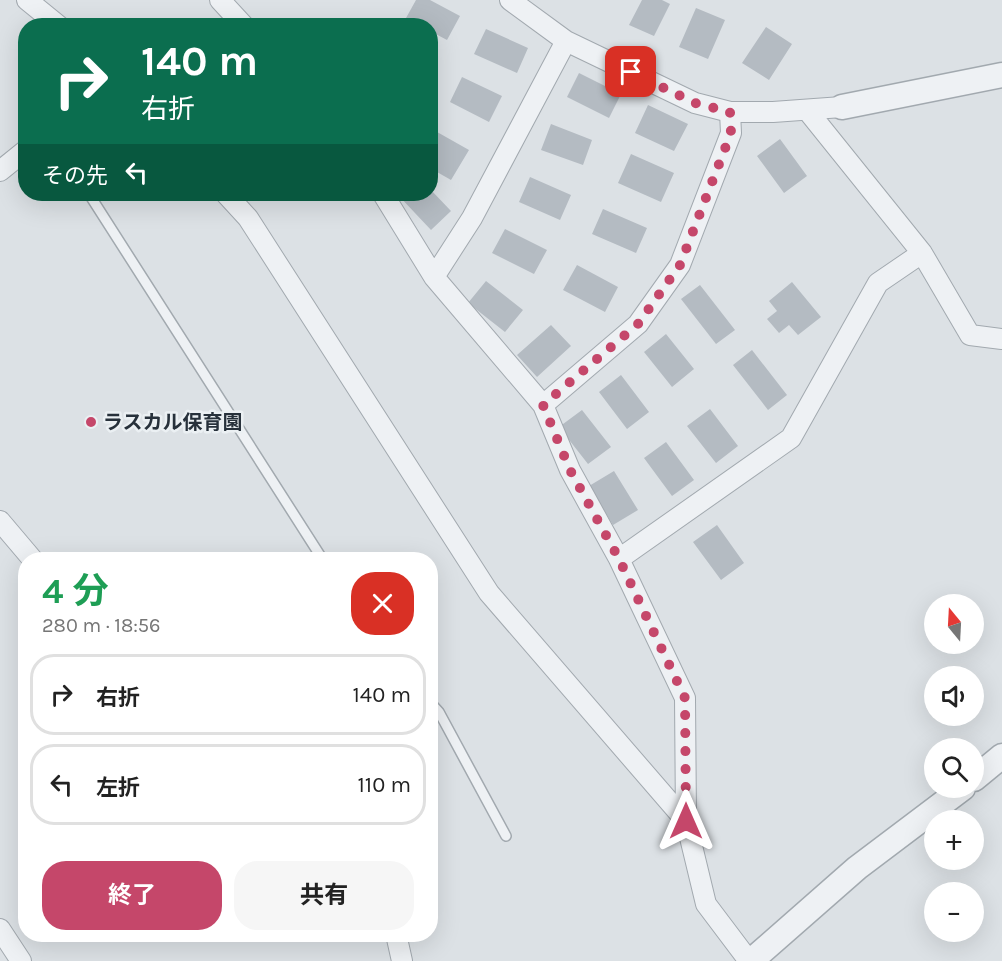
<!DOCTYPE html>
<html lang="ja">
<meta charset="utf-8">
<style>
:root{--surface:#fff;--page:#f6f6f6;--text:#222;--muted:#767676;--line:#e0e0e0;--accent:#c5476a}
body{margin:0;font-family:Karla,"Noto Sans JP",sans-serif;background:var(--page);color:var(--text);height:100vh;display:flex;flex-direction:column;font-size:22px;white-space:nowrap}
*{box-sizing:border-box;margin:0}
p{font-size:20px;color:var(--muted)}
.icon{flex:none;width:33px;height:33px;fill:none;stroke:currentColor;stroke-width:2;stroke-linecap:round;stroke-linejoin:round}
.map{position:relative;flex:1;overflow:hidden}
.drawer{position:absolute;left:18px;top:552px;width:420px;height:390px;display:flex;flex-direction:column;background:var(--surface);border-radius:24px;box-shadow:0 6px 24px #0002}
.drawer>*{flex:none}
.hud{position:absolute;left:18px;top:18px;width:420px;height:183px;border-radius:24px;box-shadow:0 6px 24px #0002;background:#0b6e4f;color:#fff;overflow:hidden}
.needle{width:39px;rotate:342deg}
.tools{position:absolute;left:924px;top:594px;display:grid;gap:12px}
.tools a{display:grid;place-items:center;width:60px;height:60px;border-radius:50%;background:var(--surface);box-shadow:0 6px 24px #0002;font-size:30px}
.pin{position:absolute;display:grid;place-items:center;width:51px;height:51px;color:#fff;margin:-26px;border-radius:12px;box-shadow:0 3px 9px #0006}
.me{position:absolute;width:66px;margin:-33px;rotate:0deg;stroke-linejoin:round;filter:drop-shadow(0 0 4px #0008)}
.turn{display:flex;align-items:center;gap:21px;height:126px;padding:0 24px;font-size:27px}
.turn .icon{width:78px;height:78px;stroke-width:2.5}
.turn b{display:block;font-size:42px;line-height:51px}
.then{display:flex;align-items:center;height:57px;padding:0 24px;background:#0003;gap:12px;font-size:22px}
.round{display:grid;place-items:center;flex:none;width:63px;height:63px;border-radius:24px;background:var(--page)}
.summary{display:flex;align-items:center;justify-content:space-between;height:102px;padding:0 24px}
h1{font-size:36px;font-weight:700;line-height:45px;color:#1e9e55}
.primary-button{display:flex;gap:12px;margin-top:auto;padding:12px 24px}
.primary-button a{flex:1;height:69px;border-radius:24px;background:var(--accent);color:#fff;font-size:24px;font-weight:700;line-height:69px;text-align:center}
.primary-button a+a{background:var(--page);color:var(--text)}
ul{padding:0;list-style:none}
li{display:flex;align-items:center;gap:18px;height:81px;margin:0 12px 9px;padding:0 12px;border:3px solid var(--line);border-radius:24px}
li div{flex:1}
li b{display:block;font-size:22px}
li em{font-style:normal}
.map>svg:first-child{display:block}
.building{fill:#b4bbc2}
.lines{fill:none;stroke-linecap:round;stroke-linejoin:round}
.service-casing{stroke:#a2a9af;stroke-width:12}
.minor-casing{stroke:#a2a9af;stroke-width:22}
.tertiary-casing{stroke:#a2a9af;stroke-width:27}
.service{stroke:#eef1f4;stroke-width:9}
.minor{stroke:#eef1f4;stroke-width:20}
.tertiary{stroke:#eef1f4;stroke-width:24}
.route{stroke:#c5476a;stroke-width:10;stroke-dasharray:0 18}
.poi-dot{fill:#c5476a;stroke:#ebf0f3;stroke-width:2}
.labels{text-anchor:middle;stroke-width:5;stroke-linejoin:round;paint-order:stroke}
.poi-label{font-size:20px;font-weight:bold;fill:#27313b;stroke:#ebf0f3;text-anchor:start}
</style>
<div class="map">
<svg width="1002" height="961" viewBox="0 0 1002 961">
<rect width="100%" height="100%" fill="#dce1e5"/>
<path class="building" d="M416,0H430L460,16L447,40L430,31V26H420L406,18Z
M642,0H662L670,4L654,36L629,25Z
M696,8L725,20L708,59L679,47Z
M766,27L792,44L769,80L742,63Z
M486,29L528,48L517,73L474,54Z
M579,73L621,94L609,118L567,97Z
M462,77L502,96L489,122L450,102Z
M648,105L688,124L674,151L635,133Z
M551,124L592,140L583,165L541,150Z
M430,128L469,150L451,180L430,168Z
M780,139L807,176L784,193L757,156Z
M631,154L674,173L661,202L618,183Z
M530,177L571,195L560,220L519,202Z
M430,189L451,211L431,230L398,195L430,194Z
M603,209L647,228L636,253L592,234Z
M505,229L547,250L534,274L492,253Z
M577,265L618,287L605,312L563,290Z
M486,281L523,310L505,332L468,303Z
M792,282L821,317L798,335L789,325L779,333L767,319L777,311L769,301Z
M700,285L735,330L716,344L681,299Z
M551,325L571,346L537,377L517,355Z
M666,334L694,369L672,387L644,352Z
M752,350L787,395L768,410L733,365Z
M621,375L649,412L627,429L599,392Z
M710,409L738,446L716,463L687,426Z
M582,410L611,447L588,464L559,427Z
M666,442L694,480L672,496L644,458Z
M614,471L638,510L613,525L589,486Z
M717,525L744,563L721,580L693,542Z"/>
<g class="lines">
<g class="service-casing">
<path id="service" d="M89,194L323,560
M430,702L439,712L506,836"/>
</g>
<g class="minor-casing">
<path id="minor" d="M27,0L59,26
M220,0L244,26
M510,0L566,41L695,103L730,112H773L842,107
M807,110L922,253L970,335L1002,339
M0,171L26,150
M226,194L248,218L489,593L686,821
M383,194L434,277L543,405L570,470L619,559L685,698L686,821L706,904L749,961
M434,277L472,218L566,41
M543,405L638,324L680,265L731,133L730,112
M0,521L33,560
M619,559L791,438L878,283L922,253
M0,929L21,961
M396,934L402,961"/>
</g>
<g class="tertiary-casing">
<path id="tertiary" d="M842,107L1002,75
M974,779L1002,756
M751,961L857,868L963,788"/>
</g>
<use href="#service" class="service"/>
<use href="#minor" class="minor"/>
<use href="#tertiary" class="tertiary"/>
</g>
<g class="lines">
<path class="route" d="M631,72L695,103L730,112L731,133L680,265L638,324L543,405L570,470L619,559L685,698L686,821"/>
</g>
<circle class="poi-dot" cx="91" cy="422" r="6"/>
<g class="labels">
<g class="poi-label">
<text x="103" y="429">ラスカル保育園</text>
</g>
</g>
</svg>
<div class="tools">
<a><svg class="needle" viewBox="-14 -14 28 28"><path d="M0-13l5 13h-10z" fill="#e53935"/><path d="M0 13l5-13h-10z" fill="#767676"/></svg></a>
<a><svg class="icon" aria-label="sound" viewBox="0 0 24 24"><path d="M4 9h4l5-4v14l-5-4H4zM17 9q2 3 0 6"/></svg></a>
<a><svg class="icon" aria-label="search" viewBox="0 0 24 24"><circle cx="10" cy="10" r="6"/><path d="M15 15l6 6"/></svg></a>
<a>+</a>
<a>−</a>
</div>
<div class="pin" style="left:631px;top:72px;background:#d93025"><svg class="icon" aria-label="arrive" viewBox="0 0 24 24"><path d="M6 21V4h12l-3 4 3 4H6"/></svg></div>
<svg class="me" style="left:686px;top:821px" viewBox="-20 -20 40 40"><path d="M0-17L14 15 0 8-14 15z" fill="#c5476a" stroke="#fff" stroke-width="4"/></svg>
<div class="hud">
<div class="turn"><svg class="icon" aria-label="right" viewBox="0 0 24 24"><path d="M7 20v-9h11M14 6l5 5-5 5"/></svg><div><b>140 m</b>右折</div></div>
<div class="then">その先<svg class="icon" aria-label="left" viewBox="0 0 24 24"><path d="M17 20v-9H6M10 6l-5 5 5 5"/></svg></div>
</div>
<section class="drawer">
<div class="summary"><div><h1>4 分</h1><p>280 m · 18:56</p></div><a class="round" style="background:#d93025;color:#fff"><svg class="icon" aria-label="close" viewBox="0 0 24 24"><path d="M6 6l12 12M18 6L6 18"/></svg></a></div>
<ul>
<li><svg class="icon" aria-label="right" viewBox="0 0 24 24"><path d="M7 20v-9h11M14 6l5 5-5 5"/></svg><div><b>右折</b></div><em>140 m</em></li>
<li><svg class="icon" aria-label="left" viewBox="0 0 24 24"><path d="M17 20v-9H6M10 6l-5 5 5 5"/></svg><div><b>左折</b></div><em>110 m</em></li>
</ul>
<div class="primary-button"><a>終了</a><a>共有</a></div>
</section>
</div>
